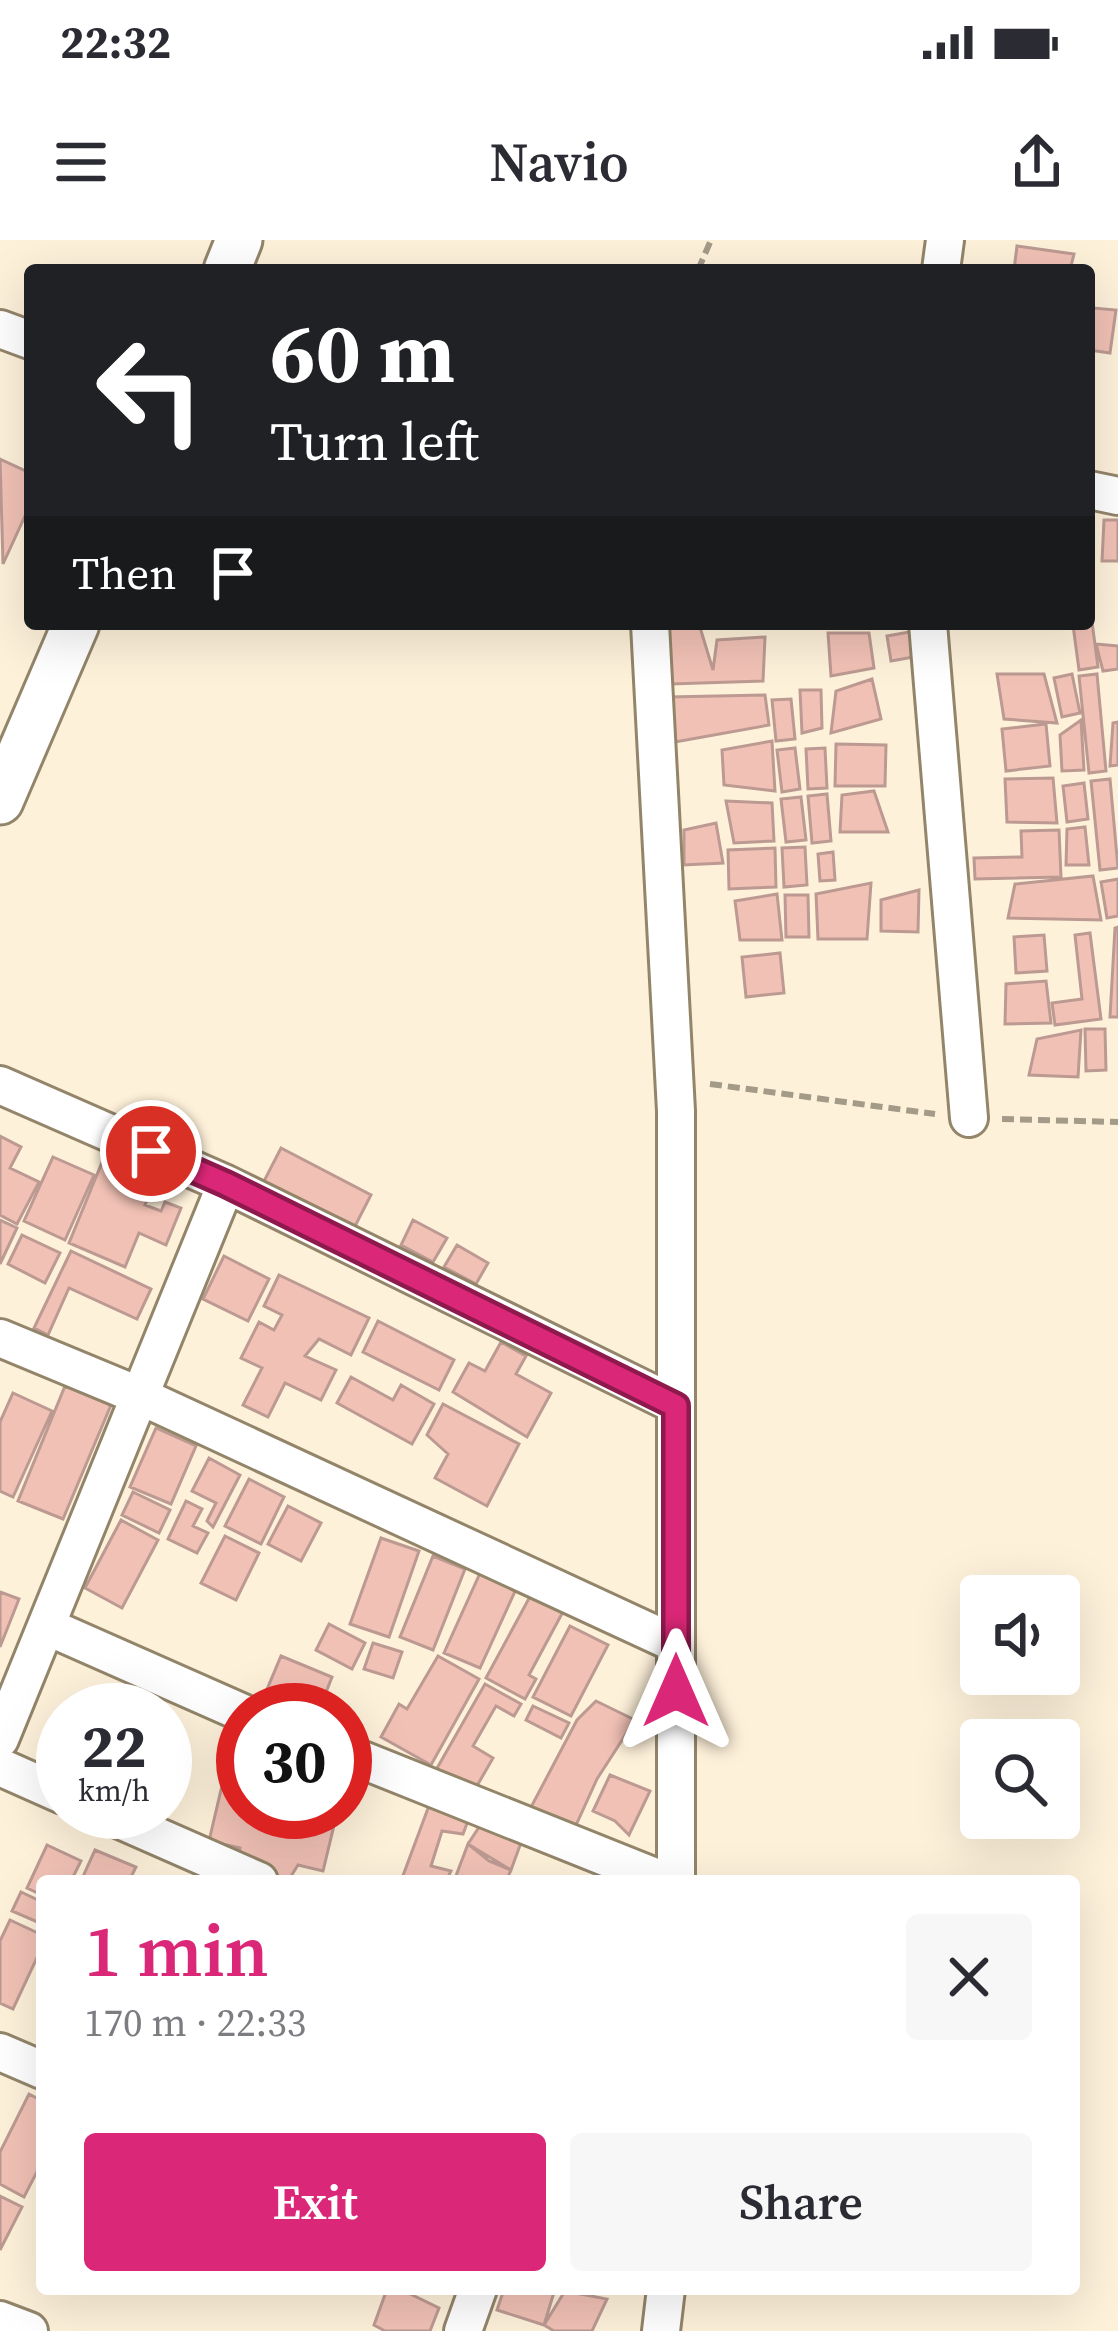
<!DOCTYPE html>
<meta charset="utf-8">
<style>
:root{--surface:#fff;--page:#f7f7f7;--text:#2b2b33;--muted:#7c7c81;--accent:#db2777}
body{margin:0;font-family:"Source Serif 4",serif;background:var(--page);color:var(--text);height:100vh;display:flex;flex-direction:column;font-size:45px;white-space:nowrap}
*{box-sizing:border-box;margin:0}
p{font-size:39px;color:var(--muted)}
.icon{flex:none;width:66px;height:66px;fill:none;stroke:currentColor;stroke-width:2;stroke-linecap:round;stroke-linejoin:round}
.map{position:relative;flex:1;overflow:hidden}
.details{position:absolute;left:36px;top:1635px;width:1044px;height:420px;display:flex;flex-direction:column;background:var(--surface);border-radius:12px;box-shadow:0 12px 48px #0002}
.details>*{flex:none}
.hud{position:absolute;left:24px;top:24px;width:1071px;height:366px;border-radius:12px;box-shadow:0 12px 48px #0002;background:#202124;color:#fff;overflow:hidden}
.fabs{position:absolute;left:960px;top:1335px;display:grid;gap:24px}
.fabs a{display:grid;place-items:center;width:120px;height:120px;border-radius:12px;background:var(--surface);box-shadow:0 12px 48px #0002;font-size:60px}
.speed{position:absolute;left:36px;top:1443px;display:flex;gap:24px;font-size:60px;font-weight:700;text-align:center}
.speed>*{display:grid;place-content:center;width:156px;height:156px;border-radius:50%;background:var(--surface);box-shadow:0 12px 48px #0002;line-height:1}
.speed small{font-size:30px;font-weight:400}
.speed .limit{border:18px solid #d22;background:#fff;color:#111}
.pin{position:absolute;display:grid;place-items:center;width:102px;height:102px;color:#fff;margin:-51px;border:6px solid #fff;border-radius:50%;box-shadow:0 3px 12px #0007}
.me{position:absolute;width:132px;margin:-66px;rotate:0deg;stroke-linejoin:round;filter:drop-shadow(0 0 9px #0008)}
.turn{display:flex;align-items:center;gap:42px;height:252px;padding:0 48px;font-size:54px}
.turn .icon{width:156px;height:156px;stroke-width:2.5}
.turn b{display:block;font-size:84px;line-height:102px}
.then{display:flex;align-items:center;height:114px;padding:0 48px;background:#0003;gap:24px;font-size:45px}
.round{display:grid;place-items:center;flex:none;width:126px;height:126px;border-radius:12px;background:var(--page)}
.summary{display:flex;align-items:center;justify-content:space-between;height:204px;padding:0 48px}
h1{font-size:72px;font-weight:600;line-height:90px;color:var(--accent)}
.cta{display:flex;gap:24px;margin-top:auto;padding:24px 48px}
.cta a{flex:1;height:138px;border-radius:12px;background:var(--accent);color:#fff;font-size:48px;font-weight:600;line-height:138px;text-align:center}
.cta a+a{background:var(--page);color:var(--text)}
.status{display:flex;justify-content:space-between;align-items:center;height:84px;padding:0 60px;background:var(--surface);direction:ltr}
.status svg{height:33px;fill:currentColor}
header{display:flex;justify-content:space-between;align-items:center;height:156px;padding:0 48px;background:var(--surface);font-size:54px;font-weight:600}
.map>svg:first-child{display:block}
.building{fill:#f1c1b5;stroke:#bc9a92;stroke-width:3}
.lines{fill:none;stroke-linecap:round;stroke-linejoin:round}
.minor-casing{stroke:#93856a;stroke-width:42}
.tertiary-casing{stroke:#93856a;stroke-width:51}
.path{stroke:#a49a88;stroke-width:6;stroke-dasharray:12 6;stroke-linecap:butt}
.minor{stroke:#fff;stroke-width:36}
.tertiary{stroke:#fff;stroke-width:45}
.route-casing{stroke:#8e194d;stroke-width:30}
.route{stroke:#db2777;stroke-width:21}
</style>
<div class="status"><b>22:32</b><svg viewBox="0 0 49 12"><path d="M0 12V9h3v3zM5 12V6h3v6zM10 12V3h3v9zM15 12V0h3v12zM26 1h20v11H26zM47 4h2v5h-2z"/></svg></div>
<header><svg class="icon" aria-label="menu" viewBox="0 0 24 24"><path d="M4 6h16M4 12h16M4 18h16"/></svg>Navio<svg class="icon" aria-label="share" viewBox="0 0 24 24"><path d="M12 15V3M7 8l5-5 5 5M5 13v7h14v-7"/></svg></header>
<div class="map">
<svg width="1118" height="2091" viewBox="0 0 1118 2091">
<rect width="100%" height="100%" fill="#fef1da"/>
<path class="building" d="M1017,6L1074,14L1070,30H1014Z
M1093,68L1116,70L1110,113L1089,110Z
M0,219L30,233V265L3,324Z
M1104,280H1118V321H1102Z
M1092,382L1098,427L1079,430L1073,385Z
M667,384H699L713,430L717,400L765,397L763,441L671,444Z
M915,391L919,416L891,421L887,396Z
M828,393H869L874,428L831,436Z
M1096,404L1118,406V429L1103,431Z
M997,434H1044L1057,483L1004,479Z
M1072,434L1080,473L1062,477L1054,438Z
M1097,434L1106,531L1089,533L1079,436Z
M872,439L881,479L831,493L836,451Z
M800,450H821L822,488L802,493Z
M765,455L769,485L675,502L669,457Z
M791,459L795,499L776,501L772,460Z
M1081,480L1084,530L1062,531L1060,495Z
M1118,482V525L1110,526L1113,483Z
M1046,484L1050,526L1006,531L1002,489Z
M772,501L775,551L724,545L722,510Z
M836,504L886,505L885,546H835Z
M795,508L800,549L782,552L777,510Z
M825,508L827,548L808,549L806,509Z
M1053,538L1057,583L1007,582L1005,539Z
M1110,539L1118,628L1100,630L1091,541Z
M1084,543L1088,579L1067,582L1063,546Z
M874,551L888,592H840L842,555Z
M827,554L831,601L812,603L808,556Z
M801,557L806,600L786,602L781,559Z
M726,561L772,563L774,601L734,603Z
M716,583L723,623L684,625V590Z
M1085,587L1089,625H1066L1067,589Z
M1059,590L1061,637L975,639L974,618L1022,617L1021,591Z
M805,607L807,645L784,647L782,608Z
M775,608L776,647L729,649L728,610Z
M833,612L835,640L820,641L818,614Z
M1093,636L1101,680L1008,678L1015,644Z
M1118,639V676L1107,678L1101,642Z
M871,643L867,699H818L816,654Z
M919,650L918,692L881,691V660Z
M777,654L782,700H740L735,661Z
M785,655H808L809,697H786Z
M1118,687V777H1110L1115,688Z
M1090,693L1101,779L1055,785L1052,763L1082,759L1075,695Z
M1044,695L1047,731L1016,733L1014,697Z
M780,713L784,753L746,757L742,717Z
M1046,741L1051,783L1005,784L1006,744Z
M1085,789H1105L1106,830L1086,831Z
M1081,790L1078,837L1029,835L1037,799Z
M0,896L21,907L10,928L39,942L17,984L0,975Z
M281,908L371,955L352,992L262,945Z
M53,917L94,935L65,1000L24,981Z
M103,920L155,941L145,965L161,971L165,962L181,968L166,1005L139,993L125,1027L69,1003Z
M0,980L17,988L0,1024Z
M413,980L447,998L433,1022L401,1005Z
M22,995L60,1013L45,1043L8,1024Z
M457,1005L488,1023L476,1044L444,1027Z
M71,1011L151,1049L137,1079L69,1048L48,1095L34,1088Z
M224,1016L269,1039L248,1081L203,1059Z
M279,1035L369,1078L351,1115L319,1099L305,1116L336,1130L321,1160L285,1143L268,1177L243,1165L262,1128L241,1118L259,1082L274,1090L282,1075L264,1066Z
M378,1081L454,1120L439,1150L363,1112Z
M501,1102L526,1116L516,1134L551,1153L527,1197L453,1152L469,1123L485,1131Z
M351,1137L393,1160L401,1145L434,1164L412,1204L337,1163Z
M65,1146L111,1165L63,1279L18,1261Z
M13,1153L52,1171L13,1257L0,1251V1182Z
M443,1164L519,1204L487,1266L435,1238L448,1214L427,1195Z
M156,1188L196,1206L171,1264L130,1247Z
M209,1218L240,1235L213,1287L207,1281L216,1263L192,1251Z
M249,1239L284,1257L261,1304L225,1286Z
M133,1252L170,1270L159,1293L122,1275Z
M186,1261L202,1269L193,1286L208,1293L197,1313L168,1299Z
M288,1266L321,1283L301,1321L268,1304Z
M121,1280L158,1300L122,1368L85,1348Z
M225,1296L259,1313L236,1360L201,1343Z
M381,1298L419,1311L389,1397L350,1384Z
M433,1316L465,1329L433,1410L400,1397Z
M481,1331L517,1347L480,1428L444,1413Z
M533,1351L565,1368L529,1435L536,1439L525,1459L486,1438Z
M0,1352L19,1359L0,1407Z
M329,1384L365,1403L352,1429L316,1410Z
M570,1386L608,1405L571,1476L533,1457Z
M373,1403L402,1412L393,1438L364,1429Z
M281,1416L332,1437L319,1470H269L260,1466Z
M438,1416L479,1439L431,1525L381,1497L399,1464L407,1469Z
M485,1444L521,1464L514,1476L496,1466L473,1506L493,1518L474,1551L436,1530Z
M123,1450L142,1459L136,1470H114Z
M596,1461L635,1480L597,1539L572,1594L529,1571L577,1480Z
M533,1466L569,1483L561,1498L526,1480Z
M610,1535L650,1551L629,1595L615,1581L593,1571Z
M224,1537L243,1541V1572H315L336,1577L323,1631L298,1625L288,1641L236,1629L240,1608L209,1601Z
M430,1563L472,1570L463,1594L442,1591L431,1626L451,1631L446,1641H401Z
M485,1578L522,1600L511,1630L468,1604Z
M468,1604L489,1621L511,1630L506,1641H454Z
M47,1605L81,1621L71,1641H42V1655L27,1648Z
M95,1610L136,1627L129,1641H81Z
M21,1652L42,1662V1684L12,1671Z
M10,1680L42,1695V1707L13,1769L0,1763V1701Z
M29,1854L42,1861V1922L24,1957L0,1944V1912Z
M0,1956L22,1967L0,2010Z
M387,2049H400L439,2068L430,2091H385L374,2085Z
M504,2049H555L544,2085L497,2070Z
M565,2051L607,2059L592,2091H554L544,2085Z"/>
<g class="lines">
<g class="minor-casing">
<path id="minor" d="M941,30L945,0
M0,89L30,100
M1089,250L1118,256
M650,384L676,871V1641
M928,384L969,878
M0,845L226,944L676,1165
M0,1098L140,1156L676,1404
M46,1386L243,1473
M0,1499L226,944
M345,1513L665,1641
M0,1527L63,1555
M102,1572L259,1641
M0,1812L42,1830
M0,2080L29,2091
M463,2091L478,2049
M661,2091L666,2049"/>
</g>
<g class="tertiary-casing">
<path id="tertiary" d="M227,30L239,0
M0,561L76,384"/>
</g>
<path class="path" d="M698,30L711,0
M710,844L935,874
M1002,879L1118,882"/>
<use href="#minor" class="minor"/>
<use href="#tertiary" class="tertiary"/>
</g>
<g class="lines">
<g class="route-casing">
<path id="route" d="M151,911L226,944L676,1166V1451"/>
</g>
<use href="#route" class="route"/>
</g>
</svg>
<div class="fabs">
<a><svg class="icon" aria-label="sound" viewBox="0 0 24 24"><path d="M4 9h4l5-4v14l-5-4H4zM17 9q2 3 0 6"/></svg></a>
<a><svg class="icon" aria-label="search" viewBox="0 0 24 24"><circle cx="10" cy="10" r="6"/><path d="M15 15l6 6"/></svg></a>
</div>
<div class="speed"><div>22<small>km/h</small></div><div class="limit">30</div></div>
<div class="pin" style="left:151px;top:911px;background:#d93025"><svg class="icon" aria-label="arrive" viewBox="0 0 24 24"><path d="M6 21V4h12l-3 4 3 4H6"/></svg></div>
<svg class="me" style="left:676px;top:1451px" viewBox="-20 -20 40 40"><path d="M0-17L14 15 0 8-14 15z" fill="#db2777" stroke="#fff" stroke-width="4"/></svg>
<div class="hud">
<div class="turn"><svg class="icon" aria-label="left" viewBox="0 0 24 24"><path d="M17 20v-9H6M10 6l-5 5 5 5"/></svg><div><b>60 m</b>Turn left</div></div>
<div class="then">Then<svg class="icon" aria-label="arrive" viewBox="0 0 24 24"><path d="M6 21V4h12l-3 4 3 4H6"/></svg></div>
</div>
<section class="details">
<div class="summary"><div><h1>1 min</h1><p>170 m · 22:33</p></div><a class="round"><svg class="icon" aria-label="close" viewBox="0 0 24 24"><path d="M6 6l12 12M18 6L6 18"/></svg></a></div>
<div class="cta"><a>Exit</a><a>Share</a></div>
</section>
</div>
